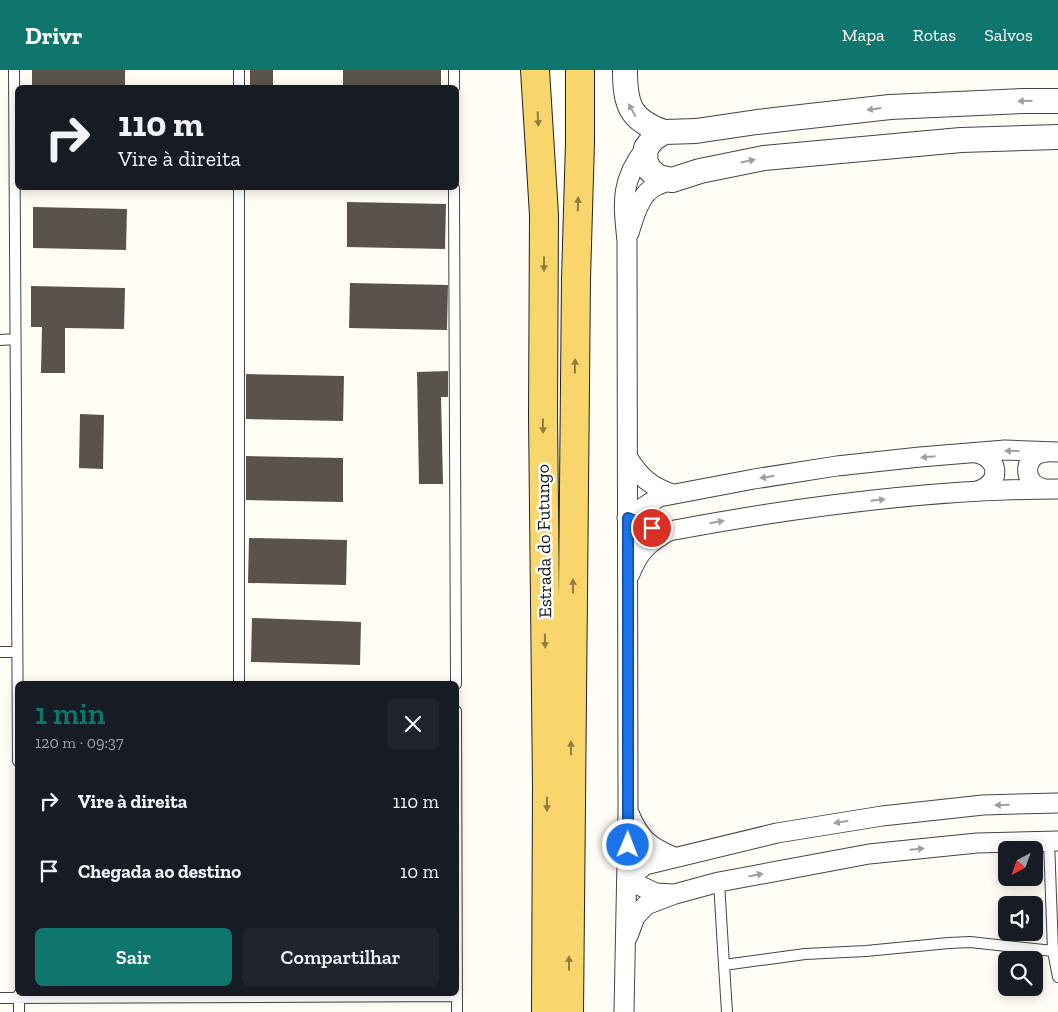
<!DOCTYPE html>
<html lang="pt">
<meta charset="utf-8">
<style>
:root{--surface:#171b24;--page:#20242c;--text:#f1f3f6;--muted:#9ea1a6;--accent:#0f766e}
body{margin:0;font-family:"Zilla Slab",serif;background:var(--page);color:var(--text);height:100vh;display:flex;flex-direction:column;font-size:19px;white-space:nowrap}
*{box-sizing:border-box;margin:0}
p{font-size:16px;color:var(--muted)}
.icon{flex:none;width:28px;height:28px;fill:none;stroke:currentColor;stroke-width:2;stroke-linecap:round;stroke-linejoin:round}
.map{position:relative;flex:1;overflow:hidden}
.panel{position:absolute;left:15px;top:611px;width:444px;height:315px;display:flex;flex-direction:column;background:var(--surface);border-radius:8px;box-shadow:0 2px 12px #0003}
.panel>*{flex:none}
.banner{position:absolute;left:15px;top:15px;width:444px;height:105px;border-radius:8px;box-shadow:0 2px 12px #0003;background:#171b24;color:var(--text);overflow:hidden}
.needle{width:32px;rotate:221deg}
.buttons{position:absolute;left:998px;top:771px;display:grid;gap:10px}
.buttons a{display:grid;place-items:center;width:45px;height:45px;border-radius:8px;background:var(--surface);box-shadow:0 2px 12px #0003;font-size:25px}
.pin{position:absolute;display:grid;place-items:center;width:42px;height:42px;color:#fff;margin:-21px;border:2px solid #fff;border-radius:50%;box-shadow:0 1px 5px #0007}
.me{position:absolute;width:55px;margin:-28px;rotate:1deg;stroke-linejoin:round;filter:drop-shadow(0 0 4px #0008)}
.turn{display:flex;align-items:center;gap:18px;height:105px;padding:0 20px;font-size:22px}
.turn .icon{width:65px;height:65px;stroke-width:2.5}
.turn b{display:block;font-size:35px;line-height:42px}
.round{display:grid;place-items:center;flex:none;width:52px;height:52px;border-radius:8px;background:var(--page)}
.overview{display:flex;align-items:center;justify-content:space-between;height:85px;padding:0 20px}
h1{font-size:30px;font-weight:600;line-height:38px;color:var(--accent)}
.action{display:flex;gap:10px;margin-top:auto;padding:10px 20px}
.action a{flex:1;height:58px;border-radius:8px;background:var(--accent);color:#fff;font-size:20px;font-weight:600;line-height:58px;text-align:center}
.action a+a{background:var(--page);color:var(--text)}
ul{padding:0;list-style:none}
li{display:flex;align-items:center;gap:15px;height:70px;padding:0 20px}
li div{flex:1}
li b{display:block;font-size:19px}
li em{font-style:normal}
header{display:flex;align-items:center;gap:30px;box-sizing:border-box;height:70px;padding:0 25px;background:var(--accent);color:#fff}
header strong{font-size:24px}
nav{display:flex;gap:28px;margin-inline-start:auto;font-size:18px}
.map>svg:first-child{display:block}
.building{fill:#5a524d}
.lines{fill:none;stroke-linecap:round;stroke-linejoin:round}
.service-casing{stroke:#444;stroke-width:12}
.minor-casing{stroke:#444;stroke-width:21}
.tertiary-casing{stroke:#444;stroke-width:26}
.primary-casing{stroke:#222;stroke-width:30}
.service{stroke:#fff;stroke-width:10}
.minor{stroke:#fff;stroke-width:19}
.tertiary{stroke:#fff;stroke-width:24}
.primary{stroke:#f9d66b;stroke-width:28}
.oneway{fill:#a0a0a0}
.oneway2{fill:#917d42}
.route-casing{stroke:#114b97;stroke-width:12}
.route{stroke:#1a73e8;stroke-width:9}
.labels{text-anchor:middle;stroke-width:5;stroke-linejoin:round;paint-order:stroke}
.street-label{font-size:18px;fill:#111;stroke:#fff}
</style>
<header>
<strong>Drivr</strong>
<nav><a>Mapa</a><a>Rotas</a><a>Salvos</a></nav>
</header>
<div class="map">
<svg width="1058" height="942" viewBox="0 0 1058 942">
<rect width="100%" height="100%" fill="#fffdf5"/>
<path class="building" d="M32,0H125V18L32,16Z
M250,0H273V18H250Z
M343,0H441V17L343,15Z
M347,132L446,134L445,179L347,177Z
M33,137L127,139L126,180L33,178Z
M350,213L448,215L447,260L349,258Z
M31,216L125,218L124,259L65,258V303H41L42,257H31Z
M448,301V327H441L443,414H419L417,302Z
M246,304L344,306L343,351L246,349Z
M80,344L104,345L103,399L79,398Z
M246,386L343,388V432L246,430Z
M249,468L347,470L346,515L248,513Z
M252,548L361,552L360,595L251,592Z"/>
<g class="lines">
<g class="service-casing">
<path id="service" d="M14,0L18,691
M239,0V18
M454,0V18
M239,118V614
M454,118L456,614
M0,270L15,269
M0,582H17
M456,641L457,942
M1049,771L1053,881
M719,812L724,895L805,884L866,881L949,873L970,872L1053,881L1058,907
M724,895L727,942
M19,924V942
M0,928L457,926"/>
</g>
<g class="minor-casing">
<path id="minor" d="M629,163C634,147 640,123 656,116C661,113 667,112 672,110
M976,383C1001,388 1001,415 977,421
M628,388C640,407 651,417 673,424
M1045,419C1021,415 1022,383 1047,382
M627,448L659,427L754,409L837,396L920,387L1005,380L1058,382
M627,448L660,461H669C797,437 928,419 1058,419
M630,504C639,481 648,473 669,461
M629,743C639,768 649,777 674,787
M627,810L645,795L777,763L882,746L983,735L1058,733
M627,810L656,823L674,824
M628,866L635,847L646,835L675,824L719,812L869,784L977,773L1058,771
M624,942L628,740L627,171C623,132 620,111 646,78"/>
</g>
<g class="tertiary-casing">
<path id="tertiary" d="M625,0C625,35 630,50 664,62
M1058,31H1022L890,37L757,52L696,61L664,62L653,69L646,78L645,90L649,99L658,107L672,110L700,101L764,88L961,70L1058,67"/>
</g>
<g class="primary-casing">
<path id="primary" d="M535,0L544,145L543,346L547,718L546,942
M569,942L576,209L580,72V0"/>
</g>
<use href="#service" class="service"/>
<use href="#minor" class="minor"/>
<use href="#tertiary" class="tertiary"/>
<use href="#primary" class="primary"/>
</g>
<defs><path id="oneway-solid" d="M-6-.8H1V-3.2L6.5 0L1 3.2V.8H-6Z" transform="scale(1.25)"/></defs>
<g class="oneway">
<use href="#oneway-solid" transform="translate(1025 31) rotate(179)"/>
<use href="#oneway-solid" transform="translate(874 39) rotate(173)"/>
<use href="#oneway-solid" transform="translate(632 40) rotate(-119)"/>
<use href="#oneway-solid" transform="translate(748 91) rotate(-12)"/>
<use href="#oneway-solid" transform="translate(1012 381) rotate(-179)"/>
<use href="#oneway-solid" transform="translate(928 387) rotate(175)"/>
<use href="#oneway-solid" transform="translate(767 407) rotate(171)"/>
<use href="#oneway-solid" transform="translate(878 430) rotate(-6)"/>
<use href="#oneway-solid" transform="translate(717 452) rotate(-10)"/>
<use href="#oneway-solid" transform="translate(1002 735) rotate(178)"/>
<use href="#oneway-solid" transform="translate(841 752) rotate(171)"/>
<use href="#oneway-solid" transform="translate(917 779) rotate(-5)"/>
<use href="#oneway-solid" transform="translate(756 805) rotate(-11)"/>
</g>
<g class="oneway2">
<use href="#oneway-solid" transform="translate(538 49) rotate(87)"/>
<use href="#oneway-solid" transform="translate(578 134) rotate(-88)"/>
<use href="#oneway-solid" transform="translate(544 194) rotate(90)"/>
<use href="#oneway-solid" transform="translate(575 296) rotate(-89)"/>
<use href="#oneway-solid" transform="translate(543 356) rotate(89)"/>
<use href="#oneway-solid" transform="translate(573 516) rotate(-90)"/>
<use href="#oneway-solid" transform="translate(545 571) rotate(89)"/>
<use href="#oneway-solid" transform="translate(571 678) rotate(-90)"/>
<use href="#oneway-solid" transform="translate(547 734) rotate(90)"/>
<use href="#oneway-solid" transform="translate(569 893) rotate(-90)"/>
</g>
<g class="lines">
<g class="route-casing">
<path id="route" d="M628,775V448L652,458"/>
</g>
<use href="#route" class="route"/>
</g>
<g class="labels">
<g class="street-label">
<text transform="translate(544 471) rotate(-91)" y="6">Estrada do Futungo</text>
</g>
</g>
</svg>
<div class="buttons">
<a><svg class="needle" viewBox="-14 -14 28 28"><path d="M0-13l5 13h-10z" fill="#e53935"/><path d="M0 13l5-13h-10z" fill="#9ea1a6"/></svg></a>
<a><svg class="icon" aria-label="sound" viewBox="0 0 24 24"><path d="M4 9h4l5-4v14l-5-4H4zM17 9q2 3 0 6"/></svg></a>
<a><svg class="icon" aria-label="search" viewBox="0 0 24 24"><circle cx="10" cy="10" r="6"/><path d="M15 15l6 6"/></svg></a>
</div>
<div class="pin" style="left:652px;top:458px;background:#d93025"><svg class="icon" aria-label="arrive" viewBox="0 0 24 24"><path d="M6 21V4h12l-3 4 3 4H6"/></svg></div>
<svg class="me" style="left:628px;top:775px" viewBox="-20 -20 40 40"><circle r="17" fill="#1a73e8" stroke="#fff" stroke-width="3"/><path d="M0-11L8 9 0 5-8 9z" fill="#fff"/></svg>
<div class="banner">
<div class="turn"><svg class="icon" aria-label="right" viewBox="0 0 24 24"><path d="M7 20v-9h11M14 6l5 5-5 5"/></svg><div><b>110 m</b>Vire à direita</div></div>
</div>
<section class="panel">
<div class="overview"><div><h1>1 min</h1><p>120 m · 09:37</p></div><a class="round"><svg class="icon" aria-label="close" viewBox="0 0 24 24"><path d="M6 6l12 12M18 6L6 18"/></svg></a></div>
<ul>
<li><svg class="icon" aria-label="right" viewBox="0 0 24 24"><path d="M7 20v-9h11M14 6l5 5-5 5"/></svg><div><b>Vire à direita</b></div><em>110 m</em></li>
<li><svg class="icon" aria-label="arrive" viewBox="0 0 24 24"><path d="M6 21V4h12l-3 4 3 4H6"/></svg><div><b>Chegada ao destino</b></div><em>10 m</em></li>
</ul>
<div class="action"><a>Sair</a><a>Compartilhar</a></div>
</section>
</div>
